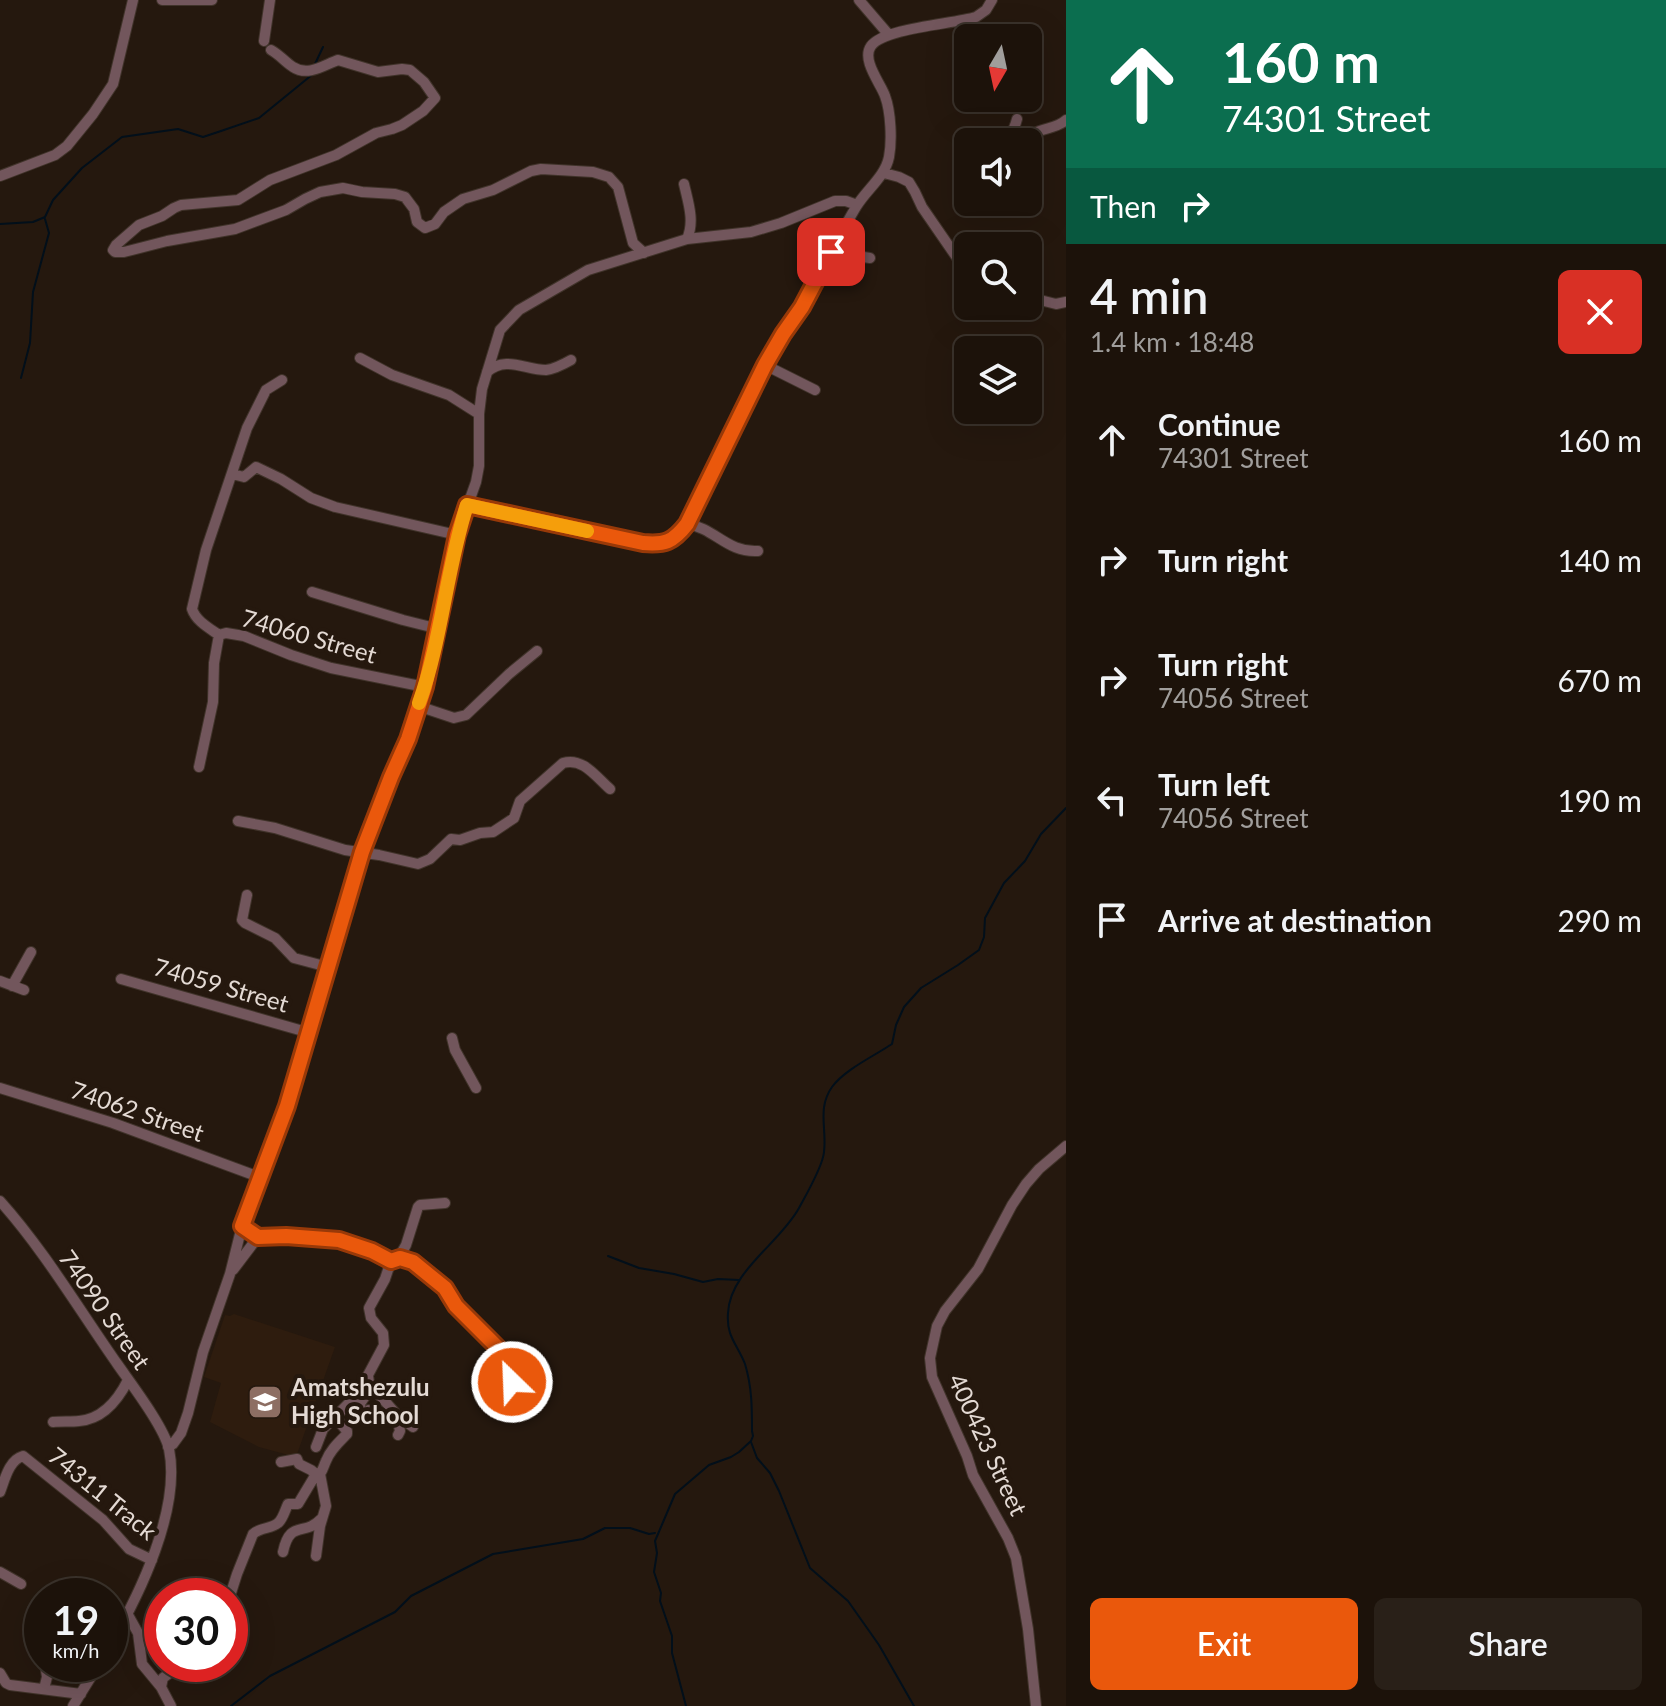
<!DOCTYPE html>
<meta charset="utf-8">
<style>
:root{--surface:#1c120a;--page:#292018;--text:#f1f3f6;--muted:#a09e9c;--line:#3a322b;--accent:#ea580c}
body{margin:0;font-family:Lato,sans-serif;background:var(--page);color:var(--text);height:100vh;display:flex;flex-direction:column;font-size:30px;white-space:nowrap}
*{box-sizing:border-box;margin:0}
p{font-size:26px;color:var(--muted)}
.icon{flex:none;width:44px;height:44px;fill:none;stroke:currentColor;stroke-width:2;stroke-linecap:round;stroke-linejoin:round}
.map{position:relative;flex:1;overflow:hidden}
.side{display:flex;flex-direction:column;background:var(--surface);width:600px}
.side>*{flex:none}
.hud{background:#0b6e4f;color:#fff;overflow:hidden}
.needle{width:52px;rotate:189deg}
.tools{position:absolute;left:954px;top:24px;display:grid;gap:16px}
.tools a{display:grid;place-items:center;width:88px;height:88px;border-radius:12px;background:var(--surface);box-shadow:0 8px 32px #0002,0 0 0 2px var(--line);font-size:40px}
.speed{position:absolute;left:24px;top:1578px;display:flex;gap:16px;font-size:40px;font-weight:700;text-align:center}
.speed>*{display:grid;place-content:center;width:104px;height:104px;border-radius:50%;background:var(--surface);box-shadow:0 8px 32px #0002,0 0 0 2px var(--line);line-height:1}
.speed small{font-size:20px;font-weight:400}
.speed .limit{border:12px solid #d22;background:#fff;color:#111}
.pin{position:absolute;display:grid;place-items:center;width:68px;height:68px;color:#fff;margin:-34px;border-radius:16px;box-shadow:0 4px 12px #0006}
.me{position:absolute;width:88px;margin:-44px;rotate:336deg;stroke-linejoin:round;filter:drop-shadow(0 0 6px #0008)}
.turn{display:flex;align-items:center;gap:28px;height:168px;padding:0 24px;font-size:36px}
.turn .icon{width:104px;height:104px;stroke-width:2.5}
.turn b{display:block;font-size:56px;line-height:68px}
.then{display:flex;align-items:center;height:76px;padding:0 24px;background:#0003;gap:16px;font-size:30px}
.round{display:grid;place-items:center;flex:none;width:84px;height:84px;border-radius:12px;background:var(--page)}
.overview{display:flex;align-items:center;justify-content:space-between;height:136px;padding:0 24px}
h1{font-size:48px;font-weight:600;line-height:60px}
.button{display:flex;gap:16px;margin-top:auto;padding:16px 24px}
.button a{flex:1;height:92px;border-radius:12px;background:var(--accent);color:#fff;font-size:32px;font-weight:600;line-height:92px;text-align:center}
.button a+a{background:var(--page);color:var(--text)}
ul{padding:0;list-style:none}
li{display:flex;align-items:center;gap:24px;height:120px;padding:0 24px}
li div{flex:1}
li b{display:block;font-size:30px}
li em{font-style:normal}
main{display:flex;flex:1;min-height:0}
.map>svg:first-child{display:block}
.built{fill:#2e1c0e}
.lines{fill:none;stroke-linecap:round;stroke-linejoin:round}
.stream{stroke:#020f1a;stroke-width:2}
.minor-casing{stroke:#40332a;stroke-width:12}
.minor{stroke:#72565c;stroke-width:10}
.route-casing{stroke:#983908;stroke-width:20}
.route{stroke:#ea580c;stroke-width:14}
.slow{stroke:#f59e0b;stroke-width:14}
.labels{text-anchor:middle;stroke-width:8;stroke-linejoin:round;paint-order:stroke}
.street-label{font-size:24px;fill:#e4dad4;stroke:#25180e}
.poi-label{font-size:24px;font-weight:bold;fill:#e4dad4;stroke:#25180e;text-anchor:start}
</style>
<main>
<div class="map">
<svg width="1066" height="1706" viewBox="0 0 1066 1706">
<rect width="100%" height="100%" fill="#25180e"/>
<path class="built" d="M234,1314L335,1347L296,1457L259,1447L210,1422L221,1383L204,1377L225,1315L230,1316Z"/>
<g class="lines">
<path class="stream" d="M315,64L323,47
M0,224L33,222L45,217L53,200L82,168L122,137L178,129L203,137L221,131L259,118L313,74
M21,378L30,343L33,292L49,233L45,219
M608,1256L639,1268L674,1274L703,1282L718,1279L739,1280
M751,1442L757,1458L770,1473L779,1491L810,1568L848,1601L879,1645L914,1706
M231,1706L270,1676L395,1612L411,1596L493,1554L583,1539L605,1528H630L649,1534L655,1533
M686,1706L672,1653V1636L660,1601L661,1593L654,1572L657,1553L655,1541L675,1494L709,1465L731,1457L739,1452L751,1441L753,1436L752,1431C752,1408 752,1387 745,1364C738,1345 726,1337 728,1313C730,1271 780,1243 799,1208C806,1195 823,1166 824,1152C827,1129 817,1108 832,1087C844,1070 874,1056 892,1044L896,1025L904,1007L921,988L958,965L979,950L984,937L985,918L1004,883L1025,861L1041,834L1066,808"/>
<g class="minor-casing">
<path id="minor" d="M162,0H212
M859,0L889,35
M264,41L270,0
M271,50C280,55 285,62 293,67C308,77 324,65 338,60L378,72L402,69L410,70L424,82L435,98L423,111L402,125L392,129L376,133L336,155L270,180L238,200L181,205L174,208L162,216L139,225L116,245L113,250L115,252H124L167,241L235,229L286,210L305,199L320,192L343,188L362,192L395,194L405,197L414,209L417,222L425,228L435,224L444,212L463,199L493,190L531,171L541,169L593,172L609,177L618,187L633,243L644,253
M1033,134C1043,128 1058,128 1066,120
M995,142C1009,138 1013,134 1017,119
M959,149L968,147
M884,173L899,177L909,182L915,192L922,207L962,265L968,272
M0,176L55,155L67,146L93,114L113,84L133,0
M684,184C688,202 695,221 687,239
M831,252L870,258
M1028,297L1056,304L1066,302
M360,358L392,375L449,395L479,414
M765,365L815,390
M487,372C506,355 525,370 546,370C554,369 564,364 571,360
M232,474L244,477L256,467L281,479L311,498L335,507L457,535
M467,505L643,543C666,545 673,542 687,524L783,334C811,294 831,249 856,207C866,190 885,177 889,157C892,141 891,112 885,96C881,84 861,60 871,46C884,28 953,24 976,17L986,10L992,0
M687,524C715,528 727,553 758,551
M312,592L403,620L439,629
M219,635C209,628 196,621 192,609L206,550L247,428L266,390L282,380
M219,635L226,633L244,636L291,655L331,668L425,687
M418,706L454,718L466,715L509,674L537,651
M199,767L213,702L214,663L219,635
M238,821L275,828L345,850L379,855L418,864L430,859L451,839L460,840L480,833L493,832L514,818L520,801L563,763C583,757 596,777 610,789
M247,895L242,920L245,923L275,938L294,958L328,967
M121,979L310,1033
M0,981L24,990
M12,986L31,952
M452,1038L455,1050L476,1088
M0,1088L113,1123L259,1177
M0,1201C44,1250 80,1311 118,1365C132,1385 164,1427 169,1449C181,1509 140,1594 110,1645
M242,1226L258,1237L330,1238L372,1251L391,1261L385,1279L369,1308L371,1318L383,1333L384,1345L368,1375L369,1383L323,1429L316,1447
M398,1259L406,1245L418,1207L420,1205L445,1203
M391,1261C407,1255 418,1266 429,1275C435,1281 442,1285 448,1291C451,1296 453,1303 457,1307C476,1332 529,1359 505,1397
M233,1270L258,1237
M504,1354L519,1367L542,1378
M369,1383L397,1415L413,1427
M369,1410L364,1415L358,1414L361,1402L371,1388
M397,1417L400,1431L398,1435
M53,1422C61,1421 71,1422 79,1421C103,1419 118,1400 128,1380
M168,1447L173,1444L181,1433L188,1413L203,1352L230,1274L242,1226L287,1106L362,852L391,777L408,739L425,687L457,535L476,482L479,466V414L482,389L500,330L519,310L588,270L687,239L751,232L781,223L835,201H846L857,205
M281,1462L297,1459L299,1464L311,1470L316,1474
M0,1492C5,1479 9,1460 23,1456L103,1520L129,1549L152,1560
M283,1552C290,1519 304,1537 321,1519
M316,1556L320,1526L326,1506L320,1474C323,1470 324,1465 326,1461C330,1450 339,1442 347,1434V1431L335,1417
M0,1572L21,1584
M230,1596L237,1574L253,1534C261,1527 271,1529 278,1523C283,1519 285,1510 288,1504H298L316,1474H320
M33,1609L42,1649
M128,1615L138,1633L142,1664L161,1687L171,1706
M0,1673L6,1683L10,1685L81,1694
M161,1687L163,1678L181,1664
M44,1689L47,1677L45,1664
M73,1706L99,1664
M1036,1706L1028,1629L1016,1558L1008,1538L973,1475L967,1456L932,1377L930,1358L937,1326L945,1311L978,1269L1012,1205L1026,1184L1039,1169L1066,1146"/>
</g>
<use href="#minor" class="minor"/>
</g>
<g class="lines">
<g class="route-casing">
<path id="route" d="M512,1382L508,1366L497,1347L456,1306L445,1288L413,1262L400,1258L391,1261L372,1251L339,1240L286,1236L258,1237L242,1226L287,1106L362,852L391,777L408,739L425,687L457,535L467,505L643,543C665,545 673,542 687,524L765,365L783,334L802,307L831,252"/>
</g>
<use href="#route" class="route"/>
<path class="slow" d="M419,703C442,639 446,570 467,505L587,531"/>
</g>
<defs>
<g id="school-square" transform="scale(1.8)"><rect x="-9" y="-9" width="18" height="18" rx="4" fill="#8d6e63" stroke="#25180e"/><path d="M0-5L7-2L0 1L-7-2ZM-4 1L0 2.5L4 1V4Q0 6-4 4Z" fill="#fff"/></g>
</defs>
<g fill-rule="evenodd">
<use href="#school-square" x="265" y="1402"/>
</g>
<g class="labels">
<g class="street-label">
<text transform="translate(309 637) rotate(16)" y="8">74060 Street</text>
<text transform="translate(221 986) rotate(16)" y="8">74059 Street</text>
<text transform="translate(137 1112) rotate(19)" y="8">74062 Street</text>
<text transform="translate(104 1310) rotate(55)" y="8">74090 Street</text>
<text transform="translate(987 1445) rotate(65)" y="8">400423 Street</text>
<text transform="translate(102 1494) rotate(39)" y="8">74311 Track</text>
</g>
<g class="poi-label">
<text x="291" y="1396">Amatshezulu<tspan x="291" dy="28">High School</tspan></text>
</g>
</g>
</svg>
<div class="tools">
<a><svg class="needle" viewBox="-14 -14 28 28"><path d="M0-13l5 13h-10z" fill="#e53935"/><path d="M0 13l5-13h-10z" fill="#a09e9c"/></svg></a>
<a><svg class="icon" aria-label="sound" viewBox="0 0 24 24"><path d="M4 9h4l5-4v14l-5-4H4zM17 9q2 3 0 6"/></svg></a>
<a><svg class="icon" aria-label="search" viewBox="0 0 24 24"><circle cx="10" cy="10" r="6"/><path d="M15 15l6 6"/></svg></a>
<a><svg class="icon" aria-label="layers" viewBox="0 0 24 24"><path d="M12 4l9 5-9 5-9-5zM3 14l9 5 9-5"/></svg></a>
</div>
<div class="speed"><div>19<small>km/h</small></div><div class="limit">30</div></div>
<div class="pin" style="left:831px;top:252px;background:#d93025"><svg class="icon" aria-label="arrive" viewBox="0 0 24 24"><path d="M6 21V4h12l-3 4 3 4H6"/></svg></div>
<svg class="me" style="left:512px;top:1382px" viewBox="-20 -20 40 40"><circle r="17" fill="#ea580c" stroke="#fff" stroke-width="3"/><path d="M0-11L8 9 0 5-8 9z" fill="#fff"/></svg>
</div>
<section class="side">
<div class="hud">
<div class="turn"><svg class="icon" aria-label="ahead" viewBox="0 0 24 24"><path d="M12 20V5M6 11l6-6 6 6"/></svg><div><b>160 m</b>74301 Street</div></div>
<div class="then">Then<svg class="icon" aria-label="right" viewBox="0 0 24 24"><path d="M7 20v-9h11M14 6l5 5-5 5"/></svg></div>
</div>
<div class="overview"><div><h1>4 min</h1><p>1.4 km · 18:48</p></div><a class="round" style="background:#d93025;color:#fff"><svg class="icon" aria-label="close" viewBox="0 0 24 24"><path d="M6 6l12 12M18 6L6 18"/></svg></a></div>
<ul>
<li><svg class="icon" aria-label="ahead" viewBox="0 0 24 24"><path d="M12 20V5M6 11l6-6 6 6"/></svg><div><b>Continue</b><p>74301 Street</p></div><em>160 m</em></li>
<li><svg class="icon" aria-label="right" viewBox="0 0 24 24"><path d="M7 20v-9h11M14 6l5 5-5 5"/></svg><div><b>Turn right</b></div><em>140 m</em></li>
<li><svg class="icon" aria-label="right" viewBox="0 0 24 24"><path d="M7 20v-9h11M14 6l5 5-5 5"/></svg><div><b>Turn right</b><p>74056 Street</p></div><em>670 m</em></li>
<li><svg class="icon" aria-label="left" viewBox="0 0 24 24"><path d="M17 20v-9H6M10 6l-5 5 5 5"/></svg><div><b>Turn left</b><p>74056 Street</p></div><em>190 m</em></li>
<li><svg class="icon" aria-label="arrive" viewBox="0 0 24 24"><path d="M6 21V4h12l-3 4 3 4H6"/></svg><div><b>Arrive at destination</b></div><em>290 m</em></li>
</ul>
<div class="button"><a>Exit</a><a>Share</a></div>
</section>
</main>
